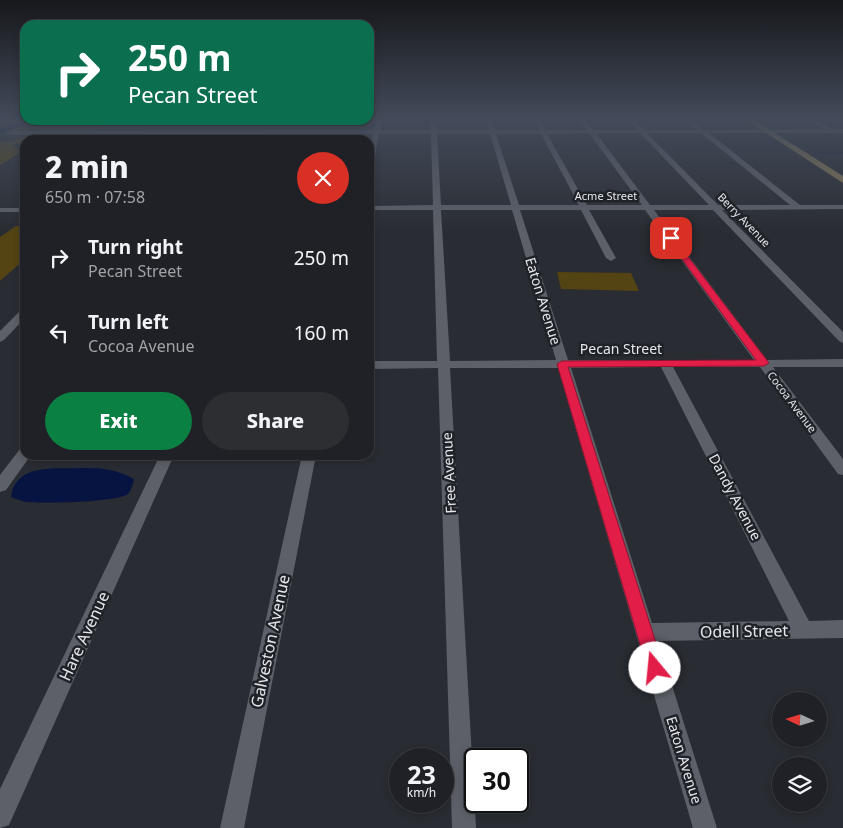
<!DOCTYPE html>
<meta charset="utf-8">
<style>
:root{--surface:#1f2126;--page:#2c2e32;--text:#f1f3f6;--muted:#a1a3a7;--line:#3c3e43;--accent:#0b8043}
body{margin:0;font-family:"Noto Sans",sans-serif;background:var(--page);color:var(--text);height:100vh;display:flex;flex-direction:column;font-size:19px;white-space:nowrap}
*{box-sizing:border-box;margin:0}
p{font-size:16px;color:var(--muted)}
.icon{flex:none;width:28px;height:28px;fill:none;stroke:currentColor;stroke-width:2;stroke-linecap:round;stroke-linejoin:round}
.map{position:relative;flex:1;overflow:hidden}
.drawer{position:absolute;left:20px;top:135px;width:354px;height:325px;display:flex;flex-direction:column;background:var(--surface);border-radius:15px;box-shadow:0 2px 8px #0003,0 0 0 1px var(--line)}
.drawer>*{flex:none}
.hud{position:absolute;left:20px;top:20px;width:354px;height:105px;border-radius:15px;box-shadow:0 2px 8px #0003,0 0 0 1px var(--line);background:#0b6e4f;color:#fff;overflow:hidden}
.needle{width:32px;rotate:274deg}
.controls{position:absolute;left:772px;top:692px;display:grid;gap:10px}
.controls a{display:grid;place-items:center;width:55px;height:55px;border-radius:50%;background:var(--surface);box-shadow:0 2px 8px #0003,0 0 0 1px var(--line);font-size:25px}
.speed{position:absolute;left:389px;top:748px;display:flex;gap:10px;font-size:25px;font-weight:700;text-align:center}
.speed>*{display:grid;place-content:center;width:65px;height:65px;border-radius:50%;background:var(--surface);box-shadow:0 2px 8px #0003,0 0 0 1px var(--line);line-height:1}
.speed small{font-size:12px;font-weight:400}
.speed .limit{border:2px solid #111;border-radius:8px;background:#fff;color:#111}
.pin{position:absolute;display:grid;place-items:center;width:42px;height:42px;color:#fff;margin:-21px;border-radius:10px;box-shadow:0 2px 8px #0006}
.me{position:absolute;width:55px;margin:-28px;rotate:343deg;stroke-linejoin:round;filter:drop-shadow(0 0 4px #0008)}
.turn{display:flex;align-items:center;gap:18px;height:105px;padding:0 25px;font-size:22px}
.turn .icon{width:65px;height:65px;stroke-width:2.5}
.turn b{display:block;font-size:35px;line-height:42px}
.round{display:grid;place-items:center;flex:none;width:52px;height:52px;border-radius:26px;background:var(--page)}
.head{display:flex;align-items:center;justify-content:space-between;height:85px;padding:0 25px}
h1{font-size:30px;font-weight:800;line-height:38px}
.cta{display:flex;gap:10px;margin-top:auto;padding:10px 25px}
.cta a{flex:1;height:58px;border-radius:30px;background:var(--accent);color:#fff;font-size:20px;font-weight:800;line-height:58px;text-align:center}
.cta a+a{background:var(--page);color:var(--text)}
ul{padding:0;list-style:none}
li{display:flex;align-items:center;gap:15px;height:75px;padding:0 25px}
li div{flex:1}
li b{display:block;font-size:19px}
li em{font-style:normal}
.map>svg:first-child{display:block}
.green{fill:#544313}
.water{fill:#071441}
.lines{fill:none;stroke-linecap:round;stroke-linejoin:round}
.stream{stroke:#071441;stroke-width:1}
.river{fill:#071441;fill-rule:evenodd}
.minor{fill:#5d6068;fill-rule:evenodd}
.major{fill:#897a54;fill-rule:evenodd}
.route{fill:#e11d48;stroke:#92132f}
.labels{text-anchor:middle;stroke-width:5;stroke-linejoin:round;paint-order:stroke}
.far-street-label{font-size:11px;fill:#e5e7eb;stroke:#1f2228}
.street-label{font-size:14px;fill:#e5e7eb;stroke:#1f2228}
.near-street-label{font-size:16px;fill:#e5e7eb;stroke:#1f2228}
</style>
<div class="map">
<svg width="843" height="828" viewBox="0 0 843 828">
<rect width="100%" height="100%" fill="#292c32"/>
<path class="green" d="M0,118H25V120H113L98,129L91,130L6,131L0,134Z
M33,134L44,137L25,140V142L12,145L21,152L0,165V141H10Z
M145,134H205L199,140H138Z
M16,226H25V259L0,281V237Z
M557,272L631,273L639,291L561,289Z"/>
<path class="water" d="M78,468C101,468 113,468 134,479C133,484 131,491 128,494C119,502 41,504 26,502C22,501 16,499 11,497C15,464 53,469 78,468Z"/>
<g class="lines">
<path class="stream" d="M0,130H2
M815,153H843"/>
<path class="river" d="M27,120H39L0,133V129Z"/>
<path class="minor" d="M376,118H382L380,130H430V118H436L437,130H489L485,118H491L495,130H539L533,118H539L545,130H587L578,118H584L593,130H637L626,118H632L644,130H697L683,118H689L704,130L824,129L808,120L809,118L832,129H843V133H709L800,205H843V209L722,210L843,332V343L839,341L713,210H654L767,360L843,359V367H773L843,459V475L838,474L760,367H673L809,621L843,620V638L658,641L717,828H693L558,368H450L476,828H452L438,368L369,369V361H437L433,210H369V206L433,205L431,134H379L373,168L369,170V153L373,134L9,135L6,133L9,131L374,130ZM589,133L642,205H587L547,134ZM596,133H640L709,205H650ZM647,133H701L790,205H718ZM437,134H490L511,205H441ZM496,134H541L579,205H519ZM441,210H512L556,360L450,361ZM520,210H581L606,258L611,261L616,258L589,210H645L754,360H568ZM661,367L789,621L652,623L571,368Z
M0,208H25V212H0Z
M25,309V318L4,340L0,342V331L21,310Z
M25,448V455H31L6,490L0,492V475L20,449Z
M160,455H174L9,825L0,828V789Z
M302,455H316L244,828H220Z"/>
<path class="major" d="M743,118H751L843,176V183Z"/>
</g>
<linearGradient id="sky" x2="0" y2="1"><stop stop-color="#17181c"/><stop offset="0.51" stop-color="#434b5a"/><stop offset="1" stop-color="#434b5a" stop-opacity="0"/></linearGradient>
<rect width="843" height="233" fill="url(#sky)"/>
<path class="route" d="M668,237H673L769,363L764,366L568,367L664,668L661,674L655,676L649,674L647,668L557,364L562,361L756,360L668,240Z"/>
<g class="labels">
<g class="far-street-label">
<text x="606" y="200">Acme Street</text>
<text transform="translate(744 220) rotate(46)" y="4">Berry Avenue</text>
<text transform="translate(792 402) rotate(53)" y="4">Cocoa Avenue</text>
</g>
<g class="street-label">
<text transform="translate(543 301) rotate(73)" y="5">Eaton Avenue</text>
<text x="621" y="354">Pecan Street</text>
<text transform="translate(449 473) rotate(-93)" y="5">Free Avenue</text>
<text transform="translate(735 497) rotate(62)" y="5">Dandy Avenue</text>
<text transform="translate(684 760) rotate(73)" y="5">Eaton Avenue</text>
</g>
<g class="near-street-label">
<text transform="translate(744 631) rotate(-1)" y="6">Odell Street</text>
<text transform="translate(84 636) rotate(-65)" y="6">Hare Avenue</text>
<text transform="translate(270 641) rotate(-78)" y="6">Galveston Avenue</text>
</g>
</g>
</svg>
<div class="controls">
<a><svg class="needle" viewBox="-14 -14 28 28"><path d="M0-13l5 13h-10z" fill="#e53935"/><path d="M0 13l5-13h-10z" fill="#a1a3a7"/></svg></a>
<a><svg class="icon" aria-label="layers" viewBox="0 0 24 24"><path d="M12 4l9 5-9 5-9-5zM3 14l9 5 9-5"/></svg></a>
</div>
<div class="speed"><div>23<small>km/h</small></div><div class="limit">30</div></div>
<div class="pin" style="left:671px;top:238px;background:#d93025"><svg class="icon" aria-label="arrive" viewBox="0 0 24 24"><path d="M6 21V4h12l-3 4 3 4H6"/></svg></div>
<svg class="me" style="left:655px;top:668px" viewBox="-20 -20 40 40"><circle r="19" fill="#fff"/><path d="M0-13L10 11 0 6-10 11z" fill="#e11d48"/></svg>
<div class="hud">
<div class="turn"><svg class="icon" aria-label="right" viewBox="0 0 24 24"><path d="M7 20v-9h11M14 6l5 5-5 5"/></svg><div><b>250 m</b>Pecan Street</div></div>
</div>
<section class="drawer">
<div class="head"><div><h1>2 min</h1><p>650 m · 07:58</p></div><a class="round" style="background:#d93025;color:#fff"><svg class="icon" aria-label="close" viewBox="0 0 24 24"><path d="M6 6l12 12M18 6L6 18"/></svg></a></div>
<ul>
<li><svg class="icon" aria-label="right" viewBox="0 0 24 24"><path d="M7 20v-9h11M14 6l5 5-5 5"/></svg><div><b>Turn right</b><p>Pecan Street</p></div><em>250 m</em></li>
<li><svg class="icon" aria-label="left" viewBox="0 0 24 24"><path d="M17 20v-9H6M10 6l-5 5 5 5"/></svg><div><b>Turn left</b><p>Cocoa Avenue</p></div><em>160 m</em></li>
</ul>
<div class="cta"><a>Exit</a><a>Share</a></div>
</section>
</div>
